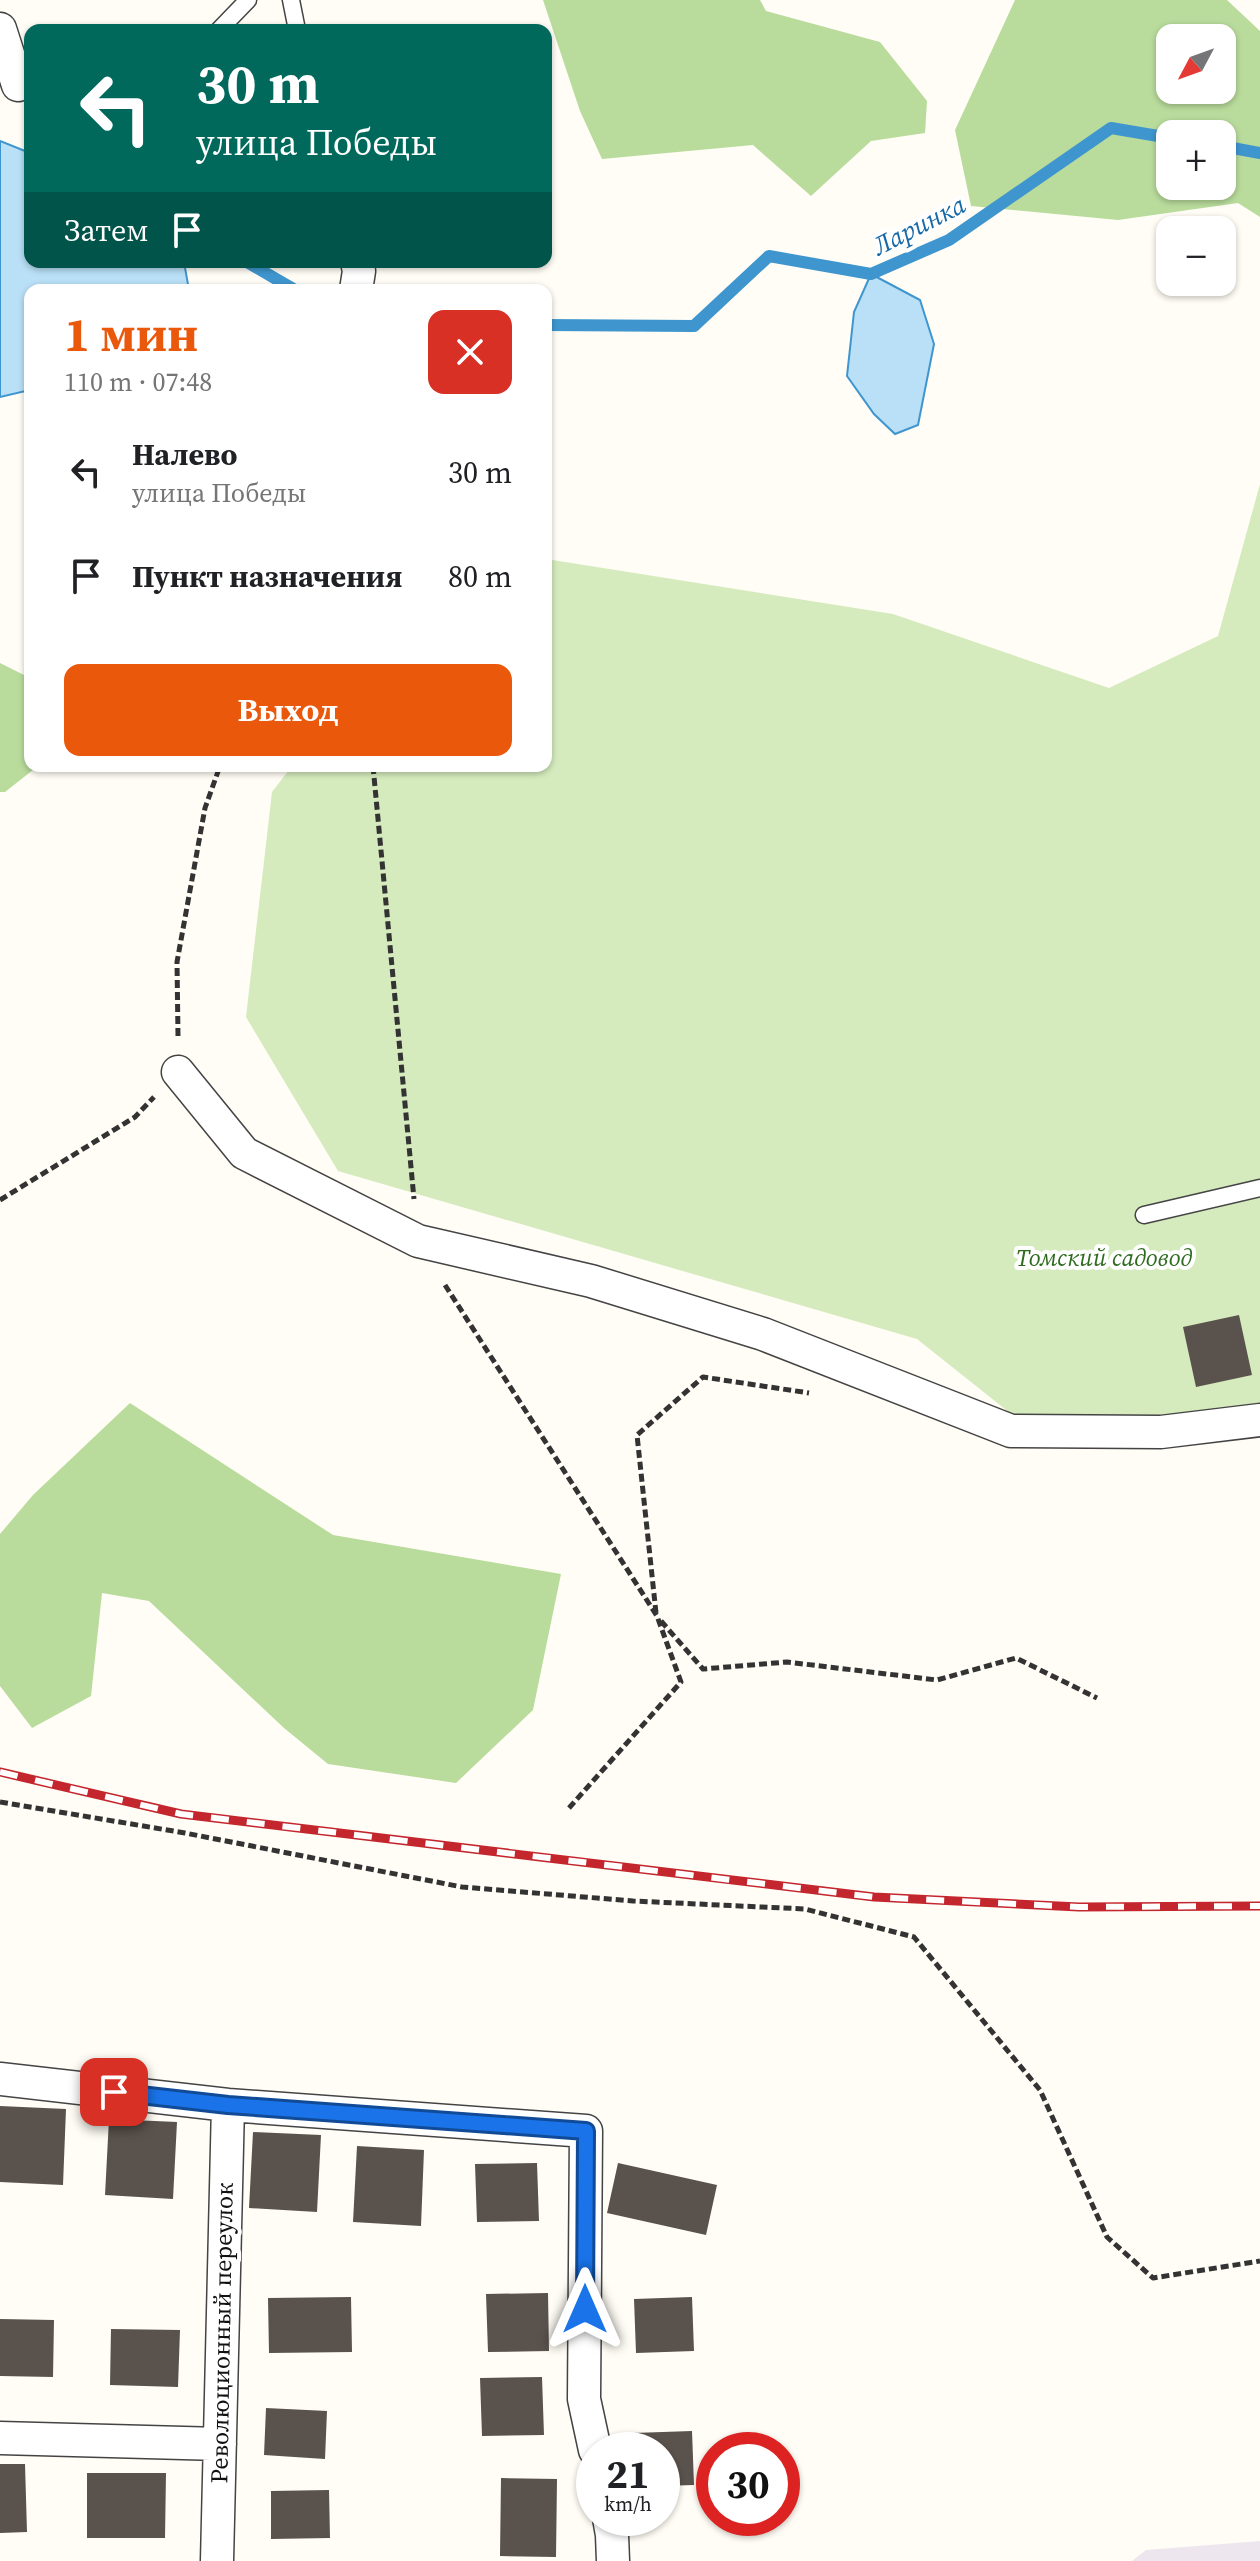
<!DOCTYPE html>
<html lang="ru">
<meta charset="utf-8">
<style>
:root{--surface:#fff;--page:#f2f2f2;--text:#202124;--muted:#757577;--accent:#ea580c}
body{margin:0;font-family:"Source Serif 4",serif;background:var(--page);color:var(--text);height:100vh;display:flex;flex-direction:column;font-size:30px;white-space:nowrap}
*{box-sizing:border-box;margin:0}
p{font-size:26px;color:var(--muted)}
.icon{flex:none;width:44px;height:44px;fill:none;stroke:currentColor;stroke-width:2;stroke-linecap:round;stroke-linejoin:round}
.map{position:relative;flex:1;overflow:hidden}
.side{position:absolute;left:24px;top:284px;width:528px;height:488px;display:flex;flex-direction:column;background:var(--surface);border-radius:16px;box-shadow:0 2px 6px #0004}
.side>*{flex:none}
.banner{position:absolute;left:24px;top:24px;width:528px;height:244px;border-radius:16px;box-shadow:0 2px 6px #0004;background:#00695c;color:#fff;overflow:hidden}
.needle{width:52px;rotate:229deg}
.fabs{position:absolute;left:1156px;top:24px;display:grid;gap:16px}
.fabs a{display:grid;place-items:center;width:80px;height:80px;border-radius:16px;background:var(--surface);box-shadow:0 2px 6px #0004;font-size:40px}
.speed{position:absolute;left:576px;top:2432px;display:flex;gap:16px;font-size:40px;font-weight:700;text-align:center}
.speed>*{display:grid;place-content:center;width:104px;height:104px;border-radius:50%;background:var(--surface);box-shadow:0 2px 6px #0004;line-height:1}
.speed small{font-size:20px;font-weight:400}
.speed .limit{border:12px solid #d22;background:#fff;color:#111}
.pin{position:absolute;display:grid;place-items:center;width:68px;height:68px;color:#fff;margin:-34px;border-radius:16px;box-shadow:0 4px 12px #0006}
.me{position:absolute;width:88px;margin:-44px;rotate:0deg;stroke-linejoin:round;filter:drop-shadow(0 0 6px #0008)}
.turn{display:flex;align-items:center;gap:28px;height:168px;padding:0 40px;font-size:36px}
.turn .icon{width:104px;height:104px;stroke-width:2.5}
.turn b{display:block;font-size:56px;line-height:68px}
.then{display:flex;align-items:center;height:76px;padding:0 40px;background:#0003;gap:16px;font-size:30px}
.round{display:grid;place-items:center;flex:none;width:84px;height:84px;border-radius:16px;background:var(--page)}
.headline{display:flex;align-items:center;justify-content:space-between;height:136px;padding:0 40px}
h1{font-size:48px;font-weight:700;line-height:60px;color:var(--accent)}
.button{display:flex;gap:16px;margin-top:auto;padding:16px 40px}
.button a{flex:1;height:92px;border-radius:16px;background:var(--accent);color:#fff;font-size:32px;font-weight:700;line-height:92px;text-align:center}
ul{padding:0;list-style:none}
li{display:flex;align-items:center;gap:24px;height:104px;padding:0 40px}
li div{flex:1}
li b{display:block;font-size:30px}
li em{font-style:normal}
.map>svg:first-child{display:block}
.industrial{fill:#eee6ef}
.green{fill:#d5ebbd}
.forest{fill:#b9dc9c;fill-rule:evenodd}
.water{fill:#b9e0f7;stroke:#3f96cf;stroke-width:2}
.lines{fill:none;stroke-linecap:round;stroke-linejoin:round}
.stream{stroke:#3f96cf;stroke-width:12}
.building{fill:#5a524d}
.lane-casing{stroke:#444;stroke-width:19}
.street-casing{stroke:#444;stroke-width:35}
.path{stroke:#333;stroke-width:5;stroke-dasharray:8 4;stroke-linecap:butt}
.lane{stroke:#fff;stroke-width:16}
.street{stroke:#fff;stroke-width:32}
.rail-casing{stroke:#c4262e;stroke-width:9}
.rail{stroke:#fff;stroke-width:6;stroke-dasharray:18;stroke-linecap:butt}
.route-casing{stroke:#114b97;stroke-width:20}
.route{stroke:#1a73e8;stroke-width:14}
.labels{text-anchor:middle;stroke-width:8;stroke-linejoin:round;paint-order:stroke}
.park-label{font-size:24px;font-style:italic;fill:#2f6b1f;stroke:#fff}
.street-label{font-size:24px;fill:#111;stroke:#fff}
.water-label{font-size:26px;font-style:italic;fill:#1768a6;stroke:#fff}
</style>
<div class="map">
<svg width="1260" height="2561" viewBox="0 0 1260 2561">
<rect width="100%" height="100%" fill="#fffdf5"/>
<path class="industrial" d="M1260,2541V2561H1132L1146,2550Z"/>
<path class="green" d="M1260,484V1405L1160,1418L1015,1417L917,1339L338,1171L246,1017L272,792L292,766H546V559L893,614L1109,688L1218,636Z"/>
<path class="forest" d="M543,0H760L766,11L880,42L927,101L925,133L871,141L811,196L753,145L602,159L580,111Z
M1015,0H1227L1260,31V217L1238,203L1118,220L971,206L955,130ZM1170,38H1222V90H1170ZM1170,134H1222V186H1170Z
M0,663L30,678V766H38L5,792H0Z
M130,1403L333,1535L561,1574L533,1710L456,1783L328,1764L284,1728L149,1601L102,1593L91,1696L32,1728L0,1686V1534L33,1495Z"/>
<path class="water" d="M0,141L30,153V262H184L189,290H30V390L0,397Z
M871,274L920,300L934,344L918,425L895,434L874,414L847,376L854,312Z"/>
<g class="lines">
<path class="stream" d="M1222,146L1260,153
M247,262L295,290
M546,325L694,326L769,256L871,274L949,240L1111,128L1170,138"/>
</g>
<path class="building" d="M1239,1315L1252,1375L1196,1387L1183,1327Z
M0,2106L66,2109L63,2185L0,2182Z
M109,2119L177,2122L173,2199L105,2195Z
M253,2132L321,2135L317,2212L249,2208Z
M357,2146L424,2150L421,2226L353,2222Z
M537,2163L539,2221L477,2222L475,2164Z
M618,2163L717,2185L706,2235L607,2213Z
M548,2293L549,2351L488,2352L486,2294Z
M351,2297L352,2352L269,2353L268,2298Z
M692,2297L694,2351L636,2353L634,2299Z
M0,2319L54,2320L53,2377L0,2376Z
M111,2329L180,2330L178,2387L110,2385Z
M542,2377L544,2435L482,2436L480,2378Z
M266,2408L327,2411L325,2459L264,2455Z
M692,2431L694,2485L662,2486V2450H634L633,2433Z
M0,2464H25L27,2532L0,2533Z
M87,2473H166L165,2538H87Z
M501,2478L557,2479L556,2557L500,2556Z
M329,2490L330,2538L271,2539V2491Z"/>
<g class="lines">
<g class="lane-casing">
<path id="lane" d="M291,0L297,30
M219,30L248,0
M1144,1215L1260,1188"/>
</g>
<g class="street-casing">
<path id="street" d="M0,29L18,85
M356,290L359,271L357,262
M178,1072L244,1153L418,1241L591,1281L763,1334L1011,1431L1161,1432L1260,1420
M0,2079L228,2105L586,2131L584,2399L595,2450
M0,2438L220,2444
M609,2518L612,2535L613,2561
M217,2561L228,2105"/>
</g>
<path class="path" d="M373,766L414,1199
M178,1036L177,962L205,808L220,766
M0,1200L135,1117L154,1097
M445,1285L657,1616L681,1682L569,1808
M656,1613L637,1435L703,1377L809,1393
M661,1621L703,1669L787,1662L937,1680L1016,1658L1097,1698
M0,1802L185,1833L462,1887L633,1901L805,1909L914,1937L1040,2090L1107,2237L1153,2278L1260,2261"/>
<use href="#lane" class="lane"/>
<use href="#street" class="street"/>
<g class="rail-casing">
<path id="rail" d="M0,1772L181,1814L874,1897L1079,1907L1260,1906"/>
</g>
<use href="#rail" class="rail"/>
</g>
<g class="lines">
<g class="route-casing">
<path id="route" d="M114,2092L228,2105L586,2131L585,2309"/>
</g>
<use href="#route" class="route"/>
</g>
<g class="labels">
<g class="park-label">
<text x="1104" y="1266">Томский садовод</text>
</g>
<g class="street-label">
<text transform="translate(222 2333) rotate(-89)" y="8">Революционный переулок</text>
</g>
<g class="water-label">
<text transform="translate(919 225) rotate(-27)" y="9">Ларинка</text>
</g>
</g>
</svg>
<div class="fabs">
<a><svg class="needle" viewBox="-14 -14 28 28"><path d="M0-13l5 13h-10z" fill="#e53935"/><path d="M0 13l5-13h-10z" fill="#757577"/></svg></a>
<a>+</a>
<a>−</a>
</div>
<div class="speed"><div>21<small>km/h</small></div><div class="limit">30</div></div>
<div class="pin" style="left:114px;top:2092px;background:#d93025"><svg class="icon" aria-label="arrive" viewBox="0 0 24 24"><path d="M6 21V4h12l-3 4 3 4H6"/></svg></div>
<svg class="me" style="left:585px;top:2309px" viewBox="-20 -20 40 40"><path d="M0-17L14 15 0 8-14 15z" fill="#1a73e8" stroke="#fff" stroke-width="4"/></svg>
<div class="banner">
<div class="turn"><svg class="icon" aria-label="left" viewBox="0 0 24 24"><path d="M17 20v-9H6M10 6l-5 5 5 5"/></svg><div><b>30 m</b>улица Победы</div></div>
<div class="then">Затем<svg class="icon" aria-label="arrive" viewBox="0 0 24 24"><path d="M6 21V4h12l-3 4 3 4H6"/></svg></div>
</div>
<section class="side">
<div class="headline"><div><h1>1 мин</h1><p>110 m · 07:48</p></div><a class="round" style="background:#d93025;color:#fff"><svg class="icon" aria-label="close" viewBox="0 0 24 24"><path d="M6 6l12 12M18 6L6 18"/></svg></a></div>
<ul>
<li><svg class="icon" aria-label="left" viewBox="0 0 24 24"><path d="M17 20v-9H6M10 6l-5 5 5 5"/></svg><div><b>Налево</b><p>улица Победы</p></div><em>30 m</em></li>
<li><svg class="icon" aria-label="arrive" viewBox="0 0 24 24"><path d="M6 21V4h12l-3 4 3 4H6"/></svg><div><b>Пункт назначения</b></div><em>80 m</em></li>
</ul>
<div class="button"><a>Выход</a></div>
</section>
</div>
